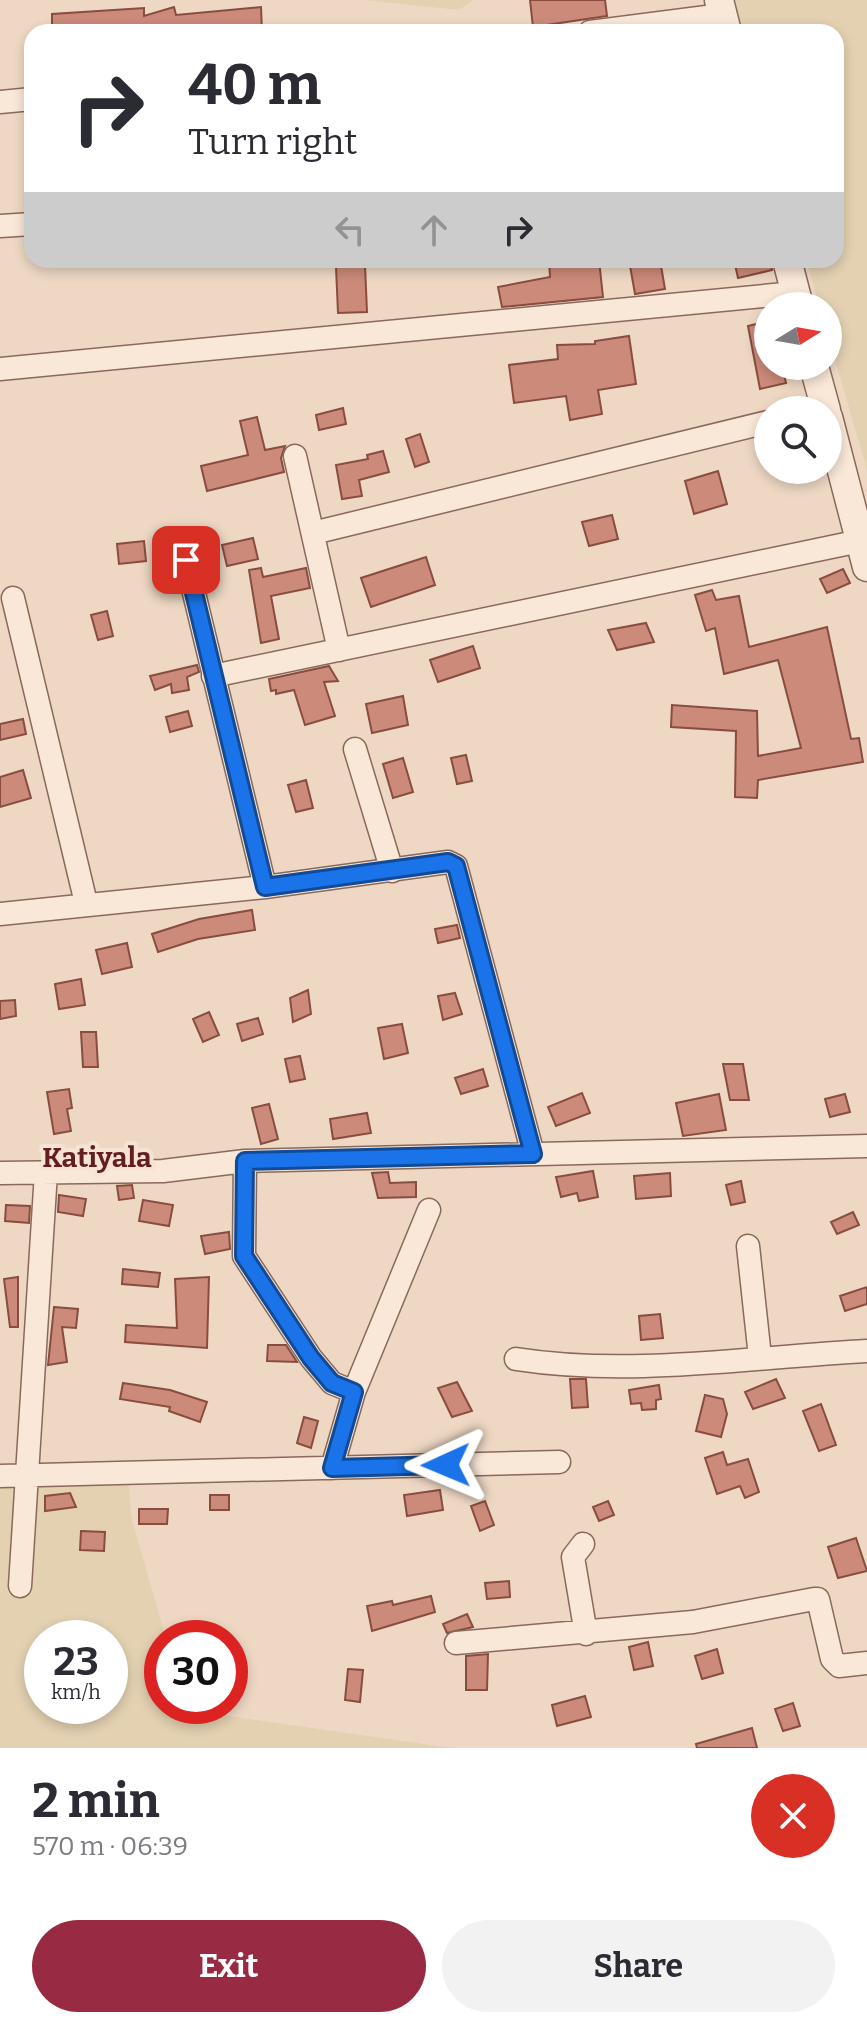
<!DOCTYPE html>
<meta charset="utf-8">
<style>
:root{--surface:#fff;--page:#f2f2f3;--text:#2b2b33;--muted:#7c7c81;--accent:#982b43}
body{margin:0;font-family:Bitter,serif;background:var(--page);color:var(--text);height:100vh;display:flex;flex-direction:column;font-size:30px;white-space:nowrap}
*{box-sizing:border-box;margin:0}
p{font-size:26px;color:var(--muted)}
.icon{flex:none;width:44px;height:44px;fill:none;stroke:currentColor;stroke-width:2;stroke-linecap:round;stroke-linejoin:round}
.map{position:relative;height:1748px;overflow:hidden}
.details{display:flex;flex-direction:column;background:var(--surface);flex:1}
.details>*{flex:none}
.hud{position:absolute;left:24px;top:24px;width:820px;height:244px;border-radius:24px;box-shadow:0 4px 12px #0003;background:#fff;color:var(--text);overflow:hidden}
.needle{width:52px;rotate:79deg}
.buttons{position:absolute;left:754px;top:292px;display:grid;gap:16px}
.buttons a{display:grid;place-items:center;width:88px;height:88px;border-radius:50%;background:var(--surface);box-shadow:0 4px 12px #0003;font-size:40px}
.speed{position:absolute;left:24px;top:1620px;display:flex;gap:16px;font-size:40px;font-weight:700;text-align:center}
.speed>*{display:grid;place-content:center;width:104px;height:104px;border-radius:50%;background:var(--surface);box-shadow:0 4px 12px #0003;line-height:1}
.speed small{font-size:20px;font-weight:400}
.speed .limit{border:12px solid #d22;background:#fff;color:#111}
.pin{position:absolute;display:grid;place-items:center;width:68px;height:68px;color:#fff;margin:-34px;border-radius:16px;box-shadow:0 4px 12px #0006}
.me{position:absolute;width:88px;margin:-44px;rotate:269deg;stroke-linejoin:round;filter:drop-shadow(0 0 6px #0008)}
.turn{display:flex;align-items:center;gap:28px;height:168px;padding:0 32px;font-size:36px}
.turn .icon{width:104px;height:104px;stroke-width:2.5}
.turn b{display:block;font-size:56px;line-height:68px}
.lanes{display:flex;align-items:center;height:76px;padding:0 32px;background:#0003;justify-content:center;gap:40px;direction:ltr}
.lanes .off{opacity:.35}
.round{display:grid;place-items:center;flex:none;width:84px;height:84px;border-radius:42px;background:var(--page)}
.headline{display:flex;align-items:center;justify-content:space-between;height:136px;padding:0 32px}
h1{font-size:48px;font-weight:700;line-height:60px}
.action{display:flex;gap:16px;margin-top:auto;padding:16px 32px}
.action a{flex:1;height:92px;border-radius:48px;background:var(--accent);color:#fff;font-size:32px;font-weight:700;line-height:92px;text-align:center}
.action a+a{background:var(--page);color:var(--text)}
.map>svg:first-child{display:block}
.farmland{fill:#e4d1b2;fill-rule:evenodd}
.building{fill:#cc8a7a;stroke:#884d40;stroke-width:2}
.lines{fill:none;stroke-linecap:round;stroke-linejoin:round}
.minor-casing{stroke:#89695a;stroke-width:25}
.tertiary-casing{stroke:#89695a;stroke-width:31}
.minor{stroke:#f9e7d8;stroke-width:22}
.tertiary{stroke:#f9e7d8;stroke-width:28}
.route-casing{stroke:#114b97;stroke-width:20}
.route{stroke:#1a73e8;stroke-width:14}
.labels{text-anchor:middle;stroke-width:8;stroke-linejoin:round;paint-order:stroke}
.quarter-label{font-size:28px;font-weight:bold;fill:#651e1f;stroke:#f5e4d4}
</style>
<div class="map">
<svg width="867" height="1748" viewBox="0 0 867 1748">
<rect width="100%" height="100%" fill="#eed8c4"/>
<path class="farmland" d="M363,0H473L459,10Z
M733,0H867V470L828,336V306H819L806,260H836V32H740Z
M129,1479L131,1516L166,1638H162V1706H214L228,1716L452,1748H0V1485ZM42,1638H110V1706H42Z"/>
<path class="building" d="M530,0H605L607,16L533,27Z
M174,7L176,15L261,7L262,32H52V14L144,8V16Z
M549,260H599L603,297L502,307L498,287L550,277Z
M629,260H660L665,289L635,294Z
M734,260H770L772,270L738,278Z
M365,265L367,312L338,313L336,267Z
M768,321V366H782L786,383L760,389L748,326Z
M629,336L636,384L598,390L602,414L570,420L566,396L514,403L509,365L558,359L557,345L595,344V341Z
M343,408L346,424L319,430L316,415Z
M257,417L265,450L285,446L281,458L284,472L207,491L201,466L248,455L240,421Z
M420,434L429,462L415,467L406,439Z
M383,451L389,472L359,480L362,496L342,499L336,465L368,459L367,455Z
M718,471L727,504L694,514L685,481Z
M612,515L618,539L589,546L582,522Z
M253,538L258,559L227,566L222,545Z
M144,541L146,561L119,564L117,544Z
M426,557L435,585L371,607L361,578Z
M261,568L263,577L306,568L310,588L271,596L279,639L261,643L249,570Z
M843,569L850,583L827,593L820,579Z
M712,590L716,600L739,596L749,647L827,627L851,739L859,738L863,762L758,780L757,798L735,797L736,731L671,727L672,705L757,711L758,756L801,748L778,660L724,674L715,628L706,631L695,595Z
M107,611L113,636L98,640L91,615Z
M646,623L654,642L617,650L608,630Z
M473,646L480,668L438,682L430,660Z
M197,665L199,672L187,677L189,690L172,693L171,684L155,690L150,676Z
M329,666L338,681L324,682L335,716L305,725L294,690L276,694V690L271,691L269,679Z
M403,696L408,725L372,733L366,704Z
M188,711L192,726L170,732L166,717Z
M23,719L26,734L0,740V724Z
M466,755L472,781L457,784L451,758Z
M403,758L413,792L393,798L383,764Z
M23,770L31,798L0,807V777Z
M306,780L313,808L296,812L288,785Z
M252,910L255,930L198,939L158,952L152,934L199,919Z
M457,925L460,938L438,943L435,929Z
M127,943L132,967L102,974L96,950Z
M81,979L85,1005L59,1009L55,984Z
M308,990L311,1014L293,1022L290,998Z
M455,993L462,1014L443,1020L438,996Z
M15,1000L16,1016L0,1019V1001Z
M209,1012L219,1035L203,1042L193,1019Z
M258,1018L263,1034L242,1041L237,1024Z
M402,1024L408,1053L384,1059L378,1028Z
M81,1032H96L98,1067H83Z
M300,1056L305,1079L290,1082L285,1059Z
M723,1064H743L749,1100H730Z
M483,1069L488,1086L461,1094L455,1078Z
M69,1089L72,1108L67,1109L71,1131L54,1134L47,1092Z
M582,1093L590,1113L556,1126L548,1107Z
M719,1094L726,1130L683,1136L676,1103Z
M845,1094L850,1112L830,1117L825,1099Z
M269,1104L278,1139L261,1144L252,1108Z
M367,1113L371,1133L333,1139L330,1119Z
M593,1171L598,1197L579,1201L577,1193L561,1197L556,1177Z
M388,1172L390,1183L416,1182V1197L378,1198L372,1173Z
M670,1173L671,1196L636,1199L634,1176Z
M741,1181L745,1202L731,1205L726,1185Z
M132,1185L134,1198L119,1200L117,1186Z
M59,1195L86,1199L83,1216L58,1212Z
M143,1200L173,1205L169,1226L139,1221Z
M6,1205L30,1206L29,1223L5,1221Z
M853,1212L859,1225L837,1234L831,1222Z
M229,1232L230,1249L205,1254L201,1236Z
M123,1269L160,1273L158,1287L122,1284Z
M18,1277V1327H10L4,1279Z
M209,1277L207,1348L125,1342L126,1325L177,1328L175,1279Z
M867,1287V1304L845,1311L840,1296Z
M54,1307L78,1309L76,1328L62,1327L67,1362L48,1365Z
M660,1314L663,1338L641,1340L639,1316Z
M268,1345H286L297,1362L267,1361Z
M570,1379H586L588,1407L572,1408Z
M776,1379L785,1398L753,1409L745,1392Z
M457,1382L472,1411L452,1417L438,1388Z
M123,1383L170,1390L207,1402L200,1422L169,1411L170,1407L120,1399Z
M659,1385L661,1399L656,1400V1409L642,1410L641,1403L631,1404L629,1390Z
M705,1395L723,1399L727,1414L721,1437L696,1431Z
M821,1404L836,1445L819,1451L803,1411Z
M304,1417L318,1421L311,1448L297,1443Z
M723,1452L727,1465L748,1459L759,1492L745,1498L740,1486L717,1494L705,1458Z
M440,1490L443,1510L407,1516L404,1495Z
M70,1493L76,1507L45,1511V1496Z
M210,1495H229V1510H210Z
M485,1501L494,1525L480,1531L471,1506Z
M608,1501L614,1515L599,1521L593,1507Z
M139,1509H168L167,1524H139Z
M81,1531L105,1532L104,1551L80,1550Z
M856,1538L867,1571L838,1578L828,1547Z
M509,1581L510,1597L487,1599L485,1583Z
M431,1596L435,1612L372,1631L367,1606L392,1601L393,1605Z
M467,1614L473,1627L447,1633L443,1624Z
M648,1642L653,1666L634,1670L629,1647Z
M717,1649L723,1673L702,1679L695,1656Z
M488,1654L487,1690H466V1656Z
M348,1669L363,1670L360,1702L345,1700Z
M585,1696L591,1717L557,1726L552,1705Z
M793,1703L800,1726L783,1731L775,1709Z
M752,1728L757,1748H697L696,1744Z"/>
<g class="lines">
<g class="minor-casing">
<path id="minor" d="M590,32L722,15
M0,102L32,99
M0,226L32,224
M0,369L795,293
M295,456L339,650
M313,533L768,422
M186,560L265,887
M13,598L86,903
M213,676L860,541
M355,749L392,871
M0,914L265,887L448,862L456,866L533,1154
M245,1161L244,1256L311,1358L332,1383L354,1392L332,1468
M0,1173L163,1171L245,1161L867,1146
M748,1246L760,1357
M516,1359C632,1377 750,1357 867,1351
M354,1392L429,1210
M0,1476L559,1462
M583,1544L573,1557L586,1634
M20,1586L46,1172
M456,1643L693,1622L814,1599H818L832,1659L839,1666L867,1663"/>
</g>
<g class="tertiary-casing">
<path id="tertiary" d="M719,0L727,32
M787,260L799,306
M814,366L826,410
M828,417L867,567"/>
</g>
<use href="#minor" class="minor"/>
<use href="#tertiary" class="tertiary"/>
</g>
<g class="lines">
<g class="route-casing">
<path id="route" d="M186,560L265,887L448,862L456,866L533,1154L245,1161L244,1256L311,1358L332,1383L354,1392L332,1468L446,1465"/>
</g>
<use href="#route" class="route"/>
</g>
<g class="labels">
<g class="quarter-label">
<text x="97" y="1167">Katiyala</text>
</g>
</g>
</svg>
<div class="buttons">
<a><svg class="needle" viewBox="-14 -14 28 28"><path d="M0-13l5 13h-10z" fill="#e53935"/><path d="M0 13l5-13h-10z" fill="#7c7c81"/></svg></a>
<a><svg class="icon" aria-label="search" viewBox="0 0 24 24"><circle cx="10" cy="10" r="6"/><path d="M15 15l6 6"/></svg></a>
</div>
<div class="speed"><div>23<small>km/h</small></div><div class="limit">30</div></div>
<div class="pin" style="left:186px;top:560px;background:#d93025"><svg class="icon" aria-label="arrive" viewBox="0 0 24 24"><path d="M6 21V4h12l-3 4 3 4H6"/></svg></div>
<svg class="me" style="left:446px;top:1465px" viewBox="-20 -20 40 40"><path d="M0-17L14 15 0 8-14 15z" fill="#1a73e8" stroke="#fff" stroke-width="4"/></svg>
<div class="hud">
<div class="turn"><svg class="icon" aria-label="right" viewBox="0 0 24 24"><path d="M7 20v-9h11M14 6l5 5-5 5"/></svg><div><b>40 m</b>Turn right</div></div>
<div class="lanes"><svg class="icon off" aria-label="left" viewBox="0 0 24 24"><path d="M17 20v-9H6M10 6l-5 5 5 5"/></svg><svg class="icon off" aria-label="ahead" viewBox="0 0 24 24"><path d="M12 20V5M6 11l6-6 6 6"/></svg><svg class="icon" aria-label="right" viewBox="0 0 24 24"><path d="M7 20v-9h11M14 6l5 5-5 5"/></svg></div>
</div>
</div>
<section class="details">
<div class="headline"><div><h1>2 min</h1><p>570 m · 06:39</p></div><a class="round" style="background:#d93025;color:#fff"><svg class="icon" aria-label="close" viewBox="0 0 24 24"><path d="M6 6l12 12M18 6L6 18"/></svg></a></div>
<div class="action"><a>Exit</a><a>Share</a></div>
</section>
